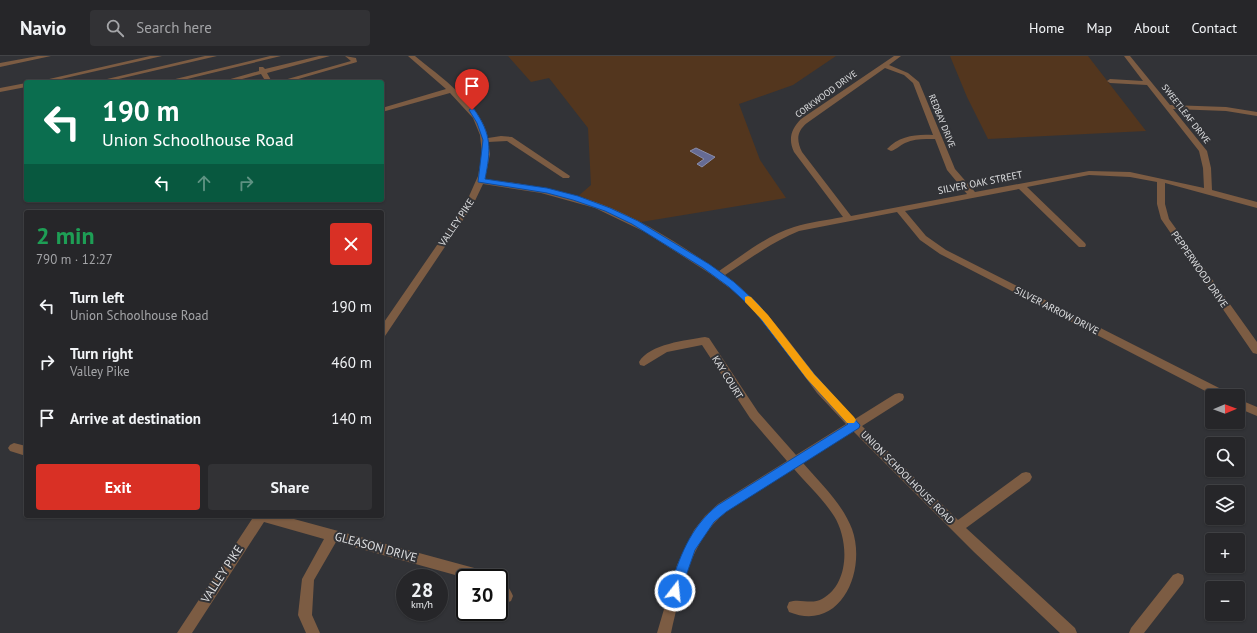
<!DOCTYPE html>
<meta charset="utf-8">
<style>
:root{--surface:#262629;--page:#323235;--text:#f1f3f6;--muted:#a4a5a8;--line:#424346;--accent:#d93025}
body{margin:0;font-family:"PT Sans",sans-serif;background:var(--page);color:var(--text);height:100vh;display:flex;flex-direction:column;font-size:15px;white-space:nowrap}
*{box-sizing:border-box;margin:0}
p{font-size:13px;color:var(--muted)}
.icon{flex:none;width:22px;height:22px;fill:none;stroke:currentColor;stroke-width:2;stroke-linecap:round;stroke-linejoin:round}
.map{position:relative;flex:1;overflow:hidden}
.sheet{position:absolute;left:24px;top:154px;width:360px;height:308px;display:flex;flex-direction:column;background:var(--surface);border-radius:4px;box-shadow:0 1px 3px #0004,0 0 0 1px var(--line)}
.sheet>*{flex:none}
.banner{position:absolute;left:24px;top:24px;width:360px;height:122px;border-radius:4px;box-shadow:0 1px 3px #0004,0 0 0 1px var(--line);background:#0b6e4f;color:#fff;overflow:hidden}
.needle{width:26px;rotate:89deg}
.fabs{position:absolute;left:1205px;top:333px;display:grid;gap:8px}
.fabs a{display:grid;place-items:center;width:40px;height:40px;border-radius:4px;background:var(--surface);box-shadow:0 1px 3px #0004,0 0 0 1px var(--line);font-size:20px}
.speed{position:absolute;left:396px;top:513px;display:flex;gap:8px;font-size:20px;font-weight:700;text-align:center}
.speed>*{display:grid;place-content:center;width:52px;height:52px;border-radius:50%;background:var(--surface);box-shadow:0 1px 3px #0004,0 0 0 1px var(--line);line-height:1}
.speed small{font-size:10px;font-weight:400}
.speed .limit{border:2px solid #111;border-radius:6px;background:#fff;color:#111}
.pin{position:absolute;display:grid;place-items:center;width:34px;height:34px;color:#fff;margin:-41px -17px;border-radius:50% 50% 50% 0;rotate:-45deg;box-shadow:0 0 4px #0007}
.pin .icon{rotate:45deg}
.me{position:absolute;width:44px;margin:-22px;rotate:16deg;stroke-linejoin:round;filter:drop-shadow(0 0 3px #0008)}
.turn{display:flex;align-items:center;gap:14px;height:84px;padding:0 12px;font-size:18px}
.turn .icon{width:52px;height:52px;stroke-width:2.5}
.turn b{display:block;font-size:28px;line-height:34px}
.lanes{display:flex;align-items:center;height:38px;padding:0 12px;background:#0003;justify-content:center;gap:20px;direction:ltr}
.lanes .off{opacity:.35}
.round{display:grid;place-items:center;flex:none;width:42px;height:42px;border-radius:4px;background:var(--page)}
.overview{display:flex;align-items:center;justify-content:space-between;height:68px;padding:0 12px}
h1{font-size:24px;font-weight:600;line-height:30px;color:#1e9e55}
.action{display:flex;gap:8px;margin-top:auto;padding:8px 12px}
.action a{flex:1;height:46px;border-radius:4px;background:var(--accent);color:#fff;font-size:16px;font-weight:600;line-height:46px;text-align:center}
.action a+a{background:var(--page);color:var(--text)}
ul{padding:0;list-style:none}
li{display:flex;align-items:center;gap:12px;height:56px;padding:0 12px}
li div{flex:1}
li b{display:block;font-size:15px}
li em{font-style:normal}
header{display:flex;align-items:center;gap:24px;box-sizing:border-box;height:56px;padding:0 20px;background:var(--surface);border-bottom:1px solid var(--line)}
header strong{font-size:19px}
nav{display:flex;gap:22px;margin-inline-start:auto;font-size:14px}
.search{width:280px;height:36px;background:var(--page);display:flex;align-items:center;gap:10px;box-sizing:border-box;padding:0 14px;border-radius:4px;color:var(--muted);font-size:15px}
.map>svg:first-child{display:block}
.green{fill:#53361e}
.water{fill:#666b94;stroke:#8a8eab}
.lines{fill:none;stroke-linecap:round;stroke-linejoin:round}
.minor{fill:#7c5c43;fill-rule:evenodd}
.route{fill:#1a73e8;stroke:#114b97}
.slow{fill:#f59e0b}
.labels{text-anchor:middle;stroke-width:4;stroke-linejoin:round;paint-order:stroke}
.far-street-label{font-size:9px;fill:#dfe0e2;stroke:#323337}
.street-label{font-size:10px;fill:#dfe0e2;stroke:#323337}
.near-street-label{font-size:12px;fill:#dfe0e2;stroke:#323337}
</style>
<header>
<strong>Navio</strong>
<div class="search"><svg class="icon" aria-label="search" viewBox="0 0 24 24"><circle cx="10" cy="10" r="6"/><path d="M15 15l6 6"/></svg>Search here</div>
<nav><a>Home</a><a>Map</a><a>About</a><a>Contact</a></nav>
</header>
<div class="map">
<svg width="1257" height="577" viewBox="0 0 1257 577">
<rect width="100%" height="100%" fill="#323337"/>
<path class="green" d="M508,0H836L793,29L739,48L760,104L786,142L635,167L576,142L591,129L588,72L549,22L531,26Z
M950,0H1088L1146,75L988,83L967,41Z"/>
<path class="water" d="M696,92L715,101L702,111L697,108L704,103L690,95Z"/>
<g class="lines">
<path class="minor" d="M38,0H51L0,11V7Z
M150,0H162L48,26H36Z
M205,0H217L110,25L107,23Z
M270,0H281L175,26H163Z
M319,0H330L267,17L272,26H266L261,18L231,26H220L259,15V11H263L265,13Z
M345,0L356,2L357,6L288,26H277L351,5Z
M408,0H415C438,19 483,50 488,82L501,80L512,81L570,120L569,122H563L507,85L488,86L490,98L485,123C524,128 564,134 601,148C643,164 682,190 719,215C743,199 766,180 794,171C810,166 827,164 843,161L794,96C788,83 791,73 801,63L894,0H901L889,9L908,17L919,26L955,113L975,136L1089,115L1130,116L1204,132L1203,112L1199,95L1147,29L1110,27L1107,25L1110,23L1143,25L1124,0H1130L1170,49L1226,51L1257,56V60L1226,55L1173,53L1207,95L1211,112L1212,134L1257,146V152L1165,127V148L1169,163L1257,286V298L1253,297L1161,163L1157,148V126L1130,121L1089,119L1027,131L1085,187L1086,189L1085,191H1079L1019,133L905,155L926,180L946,194L1229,337L1230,340H1215L940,198L920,184L897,156L799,175C772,186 749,203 725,219C763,247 787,284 816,320C828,335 842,349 855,363L895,338L899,337L903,338L904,341L903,344L862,370L958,464L1022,417L1026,416L1030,417L1032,421L1030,425L966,472L1075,572L1077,577H1060L974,496L853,375L803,407C821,428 842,447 852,473C867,514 841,577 789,556L787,551L789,546C800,542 811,549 822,543C850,528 849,484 834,460C823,443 807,428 794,413C772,427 746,440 726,456C690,485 681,534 671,577H657L677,509L694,474L705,460L718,448L787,405L750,362L702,289L667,296L644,310L640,309L639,306C649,288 687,284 705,281L709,282L758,356L796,399L846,368L817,337L771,275L751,251L735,236L709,217L645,176L595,152L541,137L483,128L473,149L385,280L382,281V269L466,147L478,120L482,98L480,79L473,62L450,37L382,56V52L446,33ZM885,12L904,19L913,27L933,79C916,78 899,80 887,93L891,95C896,94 900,89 905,87C915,82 925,83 935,83L947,114L967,138L851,160L802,96C796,84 797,75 807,67Z
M26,27V31L0,36V32Z
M1238,343L1257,351V360L1238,352Z
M14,387L26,390V400L10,395L8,392L10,389Z
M254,460H283L489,516L494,518L495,522H466L336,486L314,524L312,559L320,577H306L298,559L302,523L324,483L264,466L192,577H177Z
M1178,517L1183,519L1184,523L1183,527L1144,577H1129L1131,572L1173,519Z
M499,524C506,526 510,533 513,540L511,545L506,547C496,543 499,533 499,524Z"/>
</g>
<path class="route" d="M470,53H474C492,79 491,93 485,123L547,132L578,140L610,152L638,165L709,208L734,226L758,248L814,318L860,369L859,372L726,456L714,466L695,494L679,540L675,541L670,540L669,535C679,502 690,471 718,449L848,368L807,323L752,252L729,231L703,212L632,168L605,155L573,144L547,137L478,126L483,84L477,67L469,54Z"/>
<path class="slow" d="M748,240L751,241L768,259L814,318L854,361L856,364L854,367H847L807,323L762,264L745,246V241Z"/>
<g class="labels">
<g class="far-street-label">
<text transform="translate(826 38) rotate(-36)" y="3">CORKWOOD DRIVE</text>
<text transform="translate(1186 58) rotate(52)" y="3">SWEETLEAF DRIVE</text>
<text transform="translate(942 65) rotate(68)" y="3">REDBAY DRIVE</text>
</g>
<g class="street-label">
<text transform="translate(980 126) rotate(-11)" y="4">SILVER OAK STREET</text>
<text transform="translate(456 166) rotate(-56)" y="4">VALLEY PIKE</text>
<text transform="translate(1200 213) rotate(55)" y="4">PEPPERWOOD DRIVE</text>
<text transform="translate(1057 254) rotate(27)" y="4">SILVER ARROW DRIVE</text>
<text transform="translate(728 321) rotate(58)" y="4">KAY COURT</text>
<text transform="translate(908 421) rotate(45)" y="4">UNION SCHOOLHOUSE ROAD</text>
</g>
<g class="near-street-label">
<text transform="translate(376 491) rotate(15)" y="4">GLEASON DRIVE</text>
<text transform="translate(222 518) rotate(-57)" y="4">VALLEY PIKE</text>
</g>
</g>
</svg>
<div class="fabs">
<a><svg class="needle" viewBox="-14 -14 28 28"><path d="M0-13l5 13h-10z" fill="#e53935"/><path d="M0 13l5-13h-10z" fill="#a4a5a8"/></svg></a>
<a><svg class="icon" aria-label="search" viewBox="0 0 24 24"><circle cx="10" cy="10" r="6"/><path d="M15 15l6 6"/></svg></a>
<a><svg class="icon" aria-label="layers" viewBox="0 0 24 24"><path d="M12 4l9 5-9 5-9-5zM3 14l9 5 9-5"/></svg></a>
<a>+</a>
<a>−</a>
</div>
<div class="speed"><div>28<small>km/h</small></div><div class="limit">30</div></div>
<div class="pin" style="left:472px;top:54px;background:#d93025"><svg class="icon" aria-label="arrive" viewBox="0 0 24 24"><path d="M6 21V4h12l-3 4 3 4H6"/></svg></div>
<svg class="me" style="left:675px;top:535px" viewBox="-20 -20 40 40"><circle r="17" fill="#1a73e8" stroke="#fff" stroke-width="3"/><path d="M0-11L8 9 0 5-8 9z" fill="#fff"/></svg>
<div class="banner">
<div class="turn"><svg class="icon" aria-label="left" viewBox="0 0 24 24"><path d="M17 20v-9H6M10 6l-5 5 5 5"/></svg><div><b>190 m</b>Union Schoolhouse Road</div></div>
<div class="lanes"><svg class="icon" aria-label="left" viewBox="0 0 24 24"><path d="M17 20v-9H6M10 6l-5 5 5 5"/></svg><svg class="icon off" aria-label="ahead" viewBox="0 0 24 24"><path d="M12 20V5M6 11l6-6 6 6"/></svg><svg class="icon off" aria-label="right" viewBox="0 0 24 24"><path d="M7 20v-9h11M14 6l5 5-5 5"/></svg></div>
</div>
<section class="sheet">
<div class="overview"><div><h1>2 min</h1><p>790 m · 12:27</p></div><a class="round" style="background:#d93025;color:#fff"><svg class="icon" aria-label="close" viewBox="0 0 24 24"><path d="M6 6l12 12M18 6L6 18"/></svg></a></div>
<ul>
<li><svg class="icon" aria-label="left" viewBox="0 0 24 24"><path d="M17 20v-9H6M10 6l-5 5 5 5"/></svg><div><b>Turn left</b><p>Union Schoolhouse Road</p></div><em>190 m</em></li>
<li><svg class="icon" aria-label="right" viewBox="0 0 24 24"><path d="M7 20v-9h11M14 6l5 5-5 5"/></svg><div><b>Turn right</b><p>Valley Pike</p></div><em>460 m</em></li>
<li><svg class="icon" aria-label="arrive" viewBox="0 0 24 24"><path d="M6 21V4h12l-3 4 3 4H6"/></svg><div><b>Arrive at destination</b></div><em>140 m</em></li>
</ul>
<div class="action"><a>Exit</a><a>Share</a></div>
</section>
</div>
